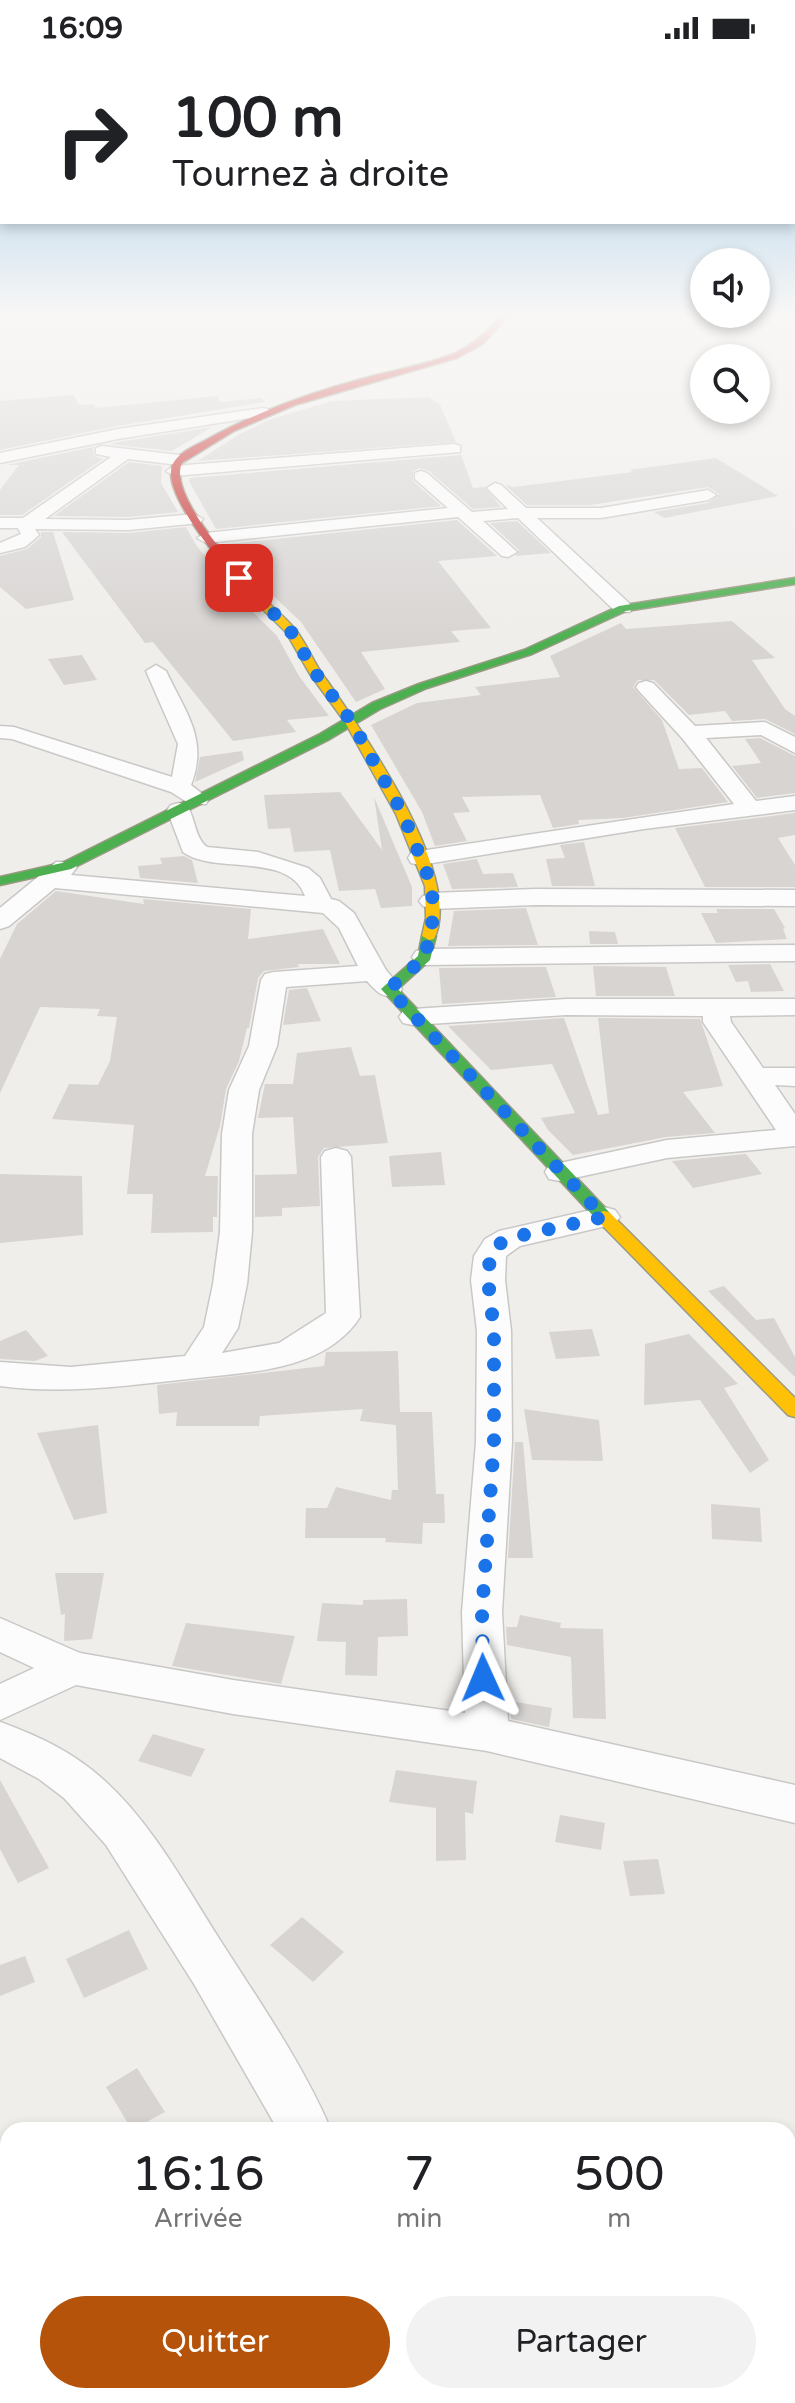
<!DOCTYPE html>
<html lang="fr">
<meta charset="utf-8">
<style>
:root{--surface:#fff;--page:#f2f2f2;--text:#202124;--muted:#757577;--accent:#b45309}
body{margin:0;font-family:"Varela Round",sans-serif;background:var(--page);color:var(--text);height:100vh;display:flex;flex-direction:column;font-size:30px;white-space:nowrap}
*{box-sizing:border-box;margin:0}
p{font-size:26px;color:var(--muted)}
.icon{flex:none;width:44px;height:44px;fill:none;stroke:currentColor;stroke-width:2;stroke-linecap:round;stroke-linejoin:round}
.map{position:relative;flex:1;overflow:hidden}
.sheet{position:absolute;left:0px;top:2066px;width:796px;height:282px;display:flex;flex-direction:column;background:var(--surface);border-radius:24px 24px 0 0;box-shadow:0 4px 12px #0003}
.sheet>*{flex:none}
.guide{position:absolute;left:0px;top:0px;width:796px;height:168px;box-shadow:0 4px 12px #0003;background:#fff;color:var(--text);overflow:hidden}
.buttons{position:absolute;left:690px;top:192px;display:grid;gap:16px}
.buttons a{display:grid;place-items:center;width:80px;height:80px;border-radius:50%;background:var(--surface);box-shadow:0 4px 12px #0003;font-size:40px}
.pin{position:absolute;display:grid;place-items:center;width:68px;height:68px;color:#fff;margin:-34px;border-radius:16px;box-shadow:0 4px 12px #0006}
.me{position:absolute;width:88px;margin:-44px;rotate:359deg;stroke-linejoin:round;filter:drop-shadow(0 0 6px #0008)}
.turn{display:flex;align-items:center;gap:28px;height:168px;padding:0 40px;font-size:36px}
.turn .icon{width:104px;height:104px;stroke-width:2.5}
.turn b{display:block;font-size:56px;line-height:68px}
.eta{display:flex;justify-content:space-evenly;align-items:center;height:136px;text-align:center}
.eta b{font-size:48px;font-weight:600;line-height:56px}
.primary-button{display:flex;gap:16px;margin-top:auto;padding:16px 40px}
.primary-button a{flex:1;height:92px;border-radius:48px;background:var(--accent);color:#fff;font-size:32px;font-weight:600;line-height:92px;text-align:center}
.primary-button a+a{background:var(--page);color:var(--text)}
.status{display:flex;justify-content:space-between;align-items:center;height:56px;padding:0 40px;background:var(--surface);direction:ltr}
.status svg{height:22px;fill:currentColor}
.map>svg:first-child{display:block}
.building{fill:#d7d4d2}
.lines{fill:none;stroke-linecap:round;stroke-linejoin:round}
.street-casing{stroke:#c9c8c7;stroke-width:3}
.fast-casing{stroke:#999a82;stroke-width:3}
.slow-casing{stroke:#999a82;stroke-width:3}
.jam-casing{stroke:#999a82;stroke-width:3}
.street{fill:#fdfcfc;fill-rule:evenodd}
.fast{fill:#4caf50;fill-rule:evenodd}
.slow{fill:#ffc107;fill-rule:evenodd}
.jam{fill:#c62828;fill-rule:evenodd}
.route{stroke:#1a73e8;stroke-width:14;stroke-dasharray:0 25.2}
</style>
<div class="status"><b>16:09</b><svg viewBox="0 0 49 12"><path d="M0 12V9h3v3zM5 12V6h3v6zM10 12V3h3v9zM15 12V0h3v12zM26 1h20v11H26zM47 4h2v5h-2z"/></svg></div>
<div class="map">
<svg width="795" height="2347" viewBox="0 0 795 2347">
<rect width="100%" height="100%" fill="#f0eeeb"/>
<path class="building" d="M74,339L79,349L93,348L96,352L217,340L221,346L261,342L265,346L117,370L0,394V345Z
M429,341L440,349L456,386L198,405L238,379L271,363L332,345Z
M212,371L172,395L109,388L119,386Z
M93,391L94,400L103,403L22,459H0V434L19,409H7Z
M461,399L473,432L485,431L501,451L473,453L429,415L420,412L413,415V425L441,450L216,473L189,425L190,422Z
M716,402L778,440L664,462L654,456L708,447L719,438L708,431L590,449H527L505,429L514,431L633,416L629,414Z
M129,406L162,410L161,427L178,456L128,461L54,460Z
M457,464L497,500L438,505L491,572L451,575L460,586L361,596L385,633L356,646L301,566L263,530L227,488Z
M517,465L551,497L516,500L519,494L490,467Z
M186,471L196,489L241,544L277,580L299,620L329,660L287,664L296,676L233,685L153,586L145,587L62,476L128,477Z
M41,476H53L74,544L26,553L0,531V500L27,493L41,481Z
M732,565L775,602L752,604L785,653L795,660V678L765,663L732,665L725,655L689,659L654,624H638L633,631L662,664L679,713L702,712L728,746L623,762L578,764L579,768L553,772L540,739L462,741L470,756L453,757L467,785L435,790L422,756L371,669L417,647L481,639L475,631L560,621L550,600L621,567L626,573Z
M82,599L97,624L64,629L48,603Z
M760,682L795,700V737L757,742L732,710L761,707L745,683Z
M242,695L244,704L195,726L200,701Z
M340,736L382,794L374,741L412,831V850L381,852L375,833L339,835L330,794L294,796L290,772L268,773L264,739Z
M795,757V779L778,782L795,809V831H705L675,772Z
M584,786L595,830H552L546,803L565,802L560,789Z
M184,800L192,804L198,827L140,822L138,810L162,808L160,802Z
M477,803L483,818L513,817L518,831L452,833L443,808Z
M56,835L144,848L143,843L251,853L248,883L323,873L340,908H298L299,911L264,915L258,922L249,972H247L239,1005L226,1033L220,1070L205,1120H218L217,1161H213V1176L151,1177L153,1138H127L134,1069L52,1063L69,1028L98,1029L110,1005L117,961L97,960L100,953L40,951L0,1037V903L17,868Z
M526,852L538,889L448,890L454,855Z
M716,853H774L785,872L783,873L787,883L716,887L701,857H718Z
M589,875L615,876L618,888H590Z
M770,908L784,935L751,936L748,925L736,926L728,909Z
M593,910L666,911L675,940H596Z
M546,911L556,941L442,948L439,912Z
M307,932L321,965L283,969L289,934Z
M564,962L598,1059L609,1057L598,962L700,963L723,1030L683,1036L715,1077L666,1081L573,1099L548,1074L541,1062L575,1057L552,1008L491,1014L448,970Z
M351,991L360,1020L375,1019L388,1087L324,1092L318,1101L320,1150L282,1152V1160L255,1161V1119L297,1118L293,1061L258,1062L265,1028H293L297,997Z
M441,1096L445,1129L392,1131L389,1100Z
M746,1098L762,1118L693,1132L672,1105Z
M0,1118L82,1120L83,1179L0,1187Z
M724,1230L756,1264L774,1262L795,1301V1321L708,1235Z
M592,1273L600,1300L556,1303L549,1276Z
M26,1274L48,1300L35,1305L0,1303V1285Z
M689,1278L738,1328L724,1332L769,1404L750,1417L700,1344L644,1349L645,1288Z
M398,1295L400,1356H432L436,1438H444L445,1467H423L422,1488L385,1486L386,1482H305L306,1452H327L336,1431L391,1444L392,1434H398L396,1369L360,1365L363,1353L260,1360L259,1370H176L177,1356L159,1358L157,1329L324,1310L326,1296Z
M524,1353L599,1364L603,1405L532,1404Z
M98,1369L107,1457L74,1464L37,1377Z
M515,1386H523L533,1502H508Z
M711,1448L760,1452L762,1486L712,1483Z
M55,1517H104L92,1583L64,1585L65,1558L61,1559Z
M407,1543L408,1580L378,1581L377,1620L345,1619L346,1586L317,1585L322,1547L363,1549V1544Z
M520,1559L561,1567L560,1572L603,1573L606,1663L573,1662L571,1601L507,1589L506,1571H517Z
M186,1567L295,1580L281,1628L172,1610Z
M510,1645L552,1652L549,1671L511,1663Z
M153,1678L205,1693L191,1721L138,1705Z
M396,1714L477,1725L473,1758L465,1756L466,1804L436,1805V1752L389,1746Z
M0,1724L49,1812L18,1827L0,1793Z
M560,1759L605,1767L601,1794L555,1786Z
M658,1803L665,1838L630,1840L623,1805Z
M302,1861L344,1896L313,1926L270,1889Z
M129,1874L148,1913L84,1942L66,1903Z
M25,1900L35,1926L0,1940V1909Z
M137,2012L165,2056L132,2074L106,2031Z"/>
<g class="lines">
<g class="street-casing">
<path id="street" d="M263,352L268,353V359L118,383L0,407V397L118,373Z
M454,388L460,390V396L174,420L166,415L174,410Z
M102,390L179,399L187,404L179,409L128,403L45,463L128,464L194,458L203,463L200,467L128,474L35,473L39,479L25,491L0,497V487L21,478L18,472H0V462H23L111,401L96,398V392Z
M421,415L427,417L472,456L508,453L487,432L495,427L501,429L526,452H601L708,434L716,439L708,444L601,462H537L630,548L632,552L630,556H616L518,462L483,465L517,496L508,501L502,500L458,461L206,487L197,482L206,477L448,452L415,423V417Z
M156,609L166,615C185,656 209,683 191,729L209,743L206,748H190L171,736L12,683L0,682V670L14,671L172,721L178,688L146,615Z
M646,625L653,627L695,670L765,666L795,681V697L761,679L706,682L756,745L795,740V754L644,773L420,809L411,807L408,802L411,797L420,795L734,748L682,682L639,635L636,631L639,627Z
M179,747L187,749C195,762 195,782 207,791L258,796L308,812L320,822L331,843L339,845L354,857L386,914L402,933L399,939C383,943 378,937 367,925L286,931L277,990L259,1034L252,1078V1176L247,1228L238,1272L222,1297L279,1287L326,1257L321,1101L325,1095L336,1092L347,1095L351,1101L360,1261C326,1314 252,1316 197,1322C130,1329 67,1339 0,1330V1306L71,1311L185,1300L204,1271L213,1228L220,1176L222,1078L229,1034L249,990L261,924L265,918L274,916L358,910L339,872L323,857L55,832L9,870L0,873V852L56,806H74L77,811L71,819L305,840C289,795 214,819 183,796L167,754L171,749Z
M535,833L795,834V850L535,849L432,853L423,850L419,845L423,840L432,837Z
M795,889V905L425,909L416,907L412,901L416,895L425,893Z
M566,943H795V959L730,960L731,966L763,1012H795V1030L775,1029L795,1058V1090L667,1102L560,1125L549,1123L545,1116L549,1109L560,1107L667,1084L776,1074L703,966V960L566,959L413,969L403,967L399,961L403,955L413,953Z
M604,1151L615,1154L620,1161L615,1168L520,1190L506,1200L505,1224L511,1275L512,1386L502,1556L508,1665L795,1729V1767L487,1695L233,1658L76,1629L0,1664V1628L34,1612L0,1596V1562L80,1597L233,1624L465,1657L462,1556L476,1386L477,1275L471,1224L474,1200L485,1183L499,1175Z
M0,1666C39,1680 75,1697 106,1726C153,1769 186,1831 220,1884C259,1945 303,2008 331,2074H278L194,1928L106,1789L64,1742L39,1723L0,1702Z
M795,2106V2161L788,2164V2109Z
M407,2340H464L467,2347H410Z
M561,2340H620L617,2347H558Z"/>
</g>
<g class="fast-casing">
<path id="fast" d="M795,522V528L626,555L532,598L427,632L380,653L328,684L71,813L0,829V821L62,807L320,678L372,647L419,628L524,594L619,550Z
M429,876L436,880L430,904L398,933L609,1156L612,1160L609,1164H597L381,933L418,900L422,880Z"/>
</g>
<g class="slow-casing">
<path id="slow" d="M251,538H259C270,549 284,560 294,572C306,586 312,604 323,619C360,672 465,819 434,883L429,884L422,880L426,862L425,830L396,758L345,666L310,618L286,576L251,542Z
M603,1155L609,1156L795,1342V1361L788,1359L597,1164L594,1160Z"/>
</g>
<g class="jam-casing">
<path id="jam" d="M500,261H508L483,288L457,302L295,349L234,375L182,407C167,440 240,515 260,540L251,542C230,518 168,447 171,415C172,399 193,391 206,384C256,356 309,337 365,322C393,314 426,309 453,298C473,289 486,276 500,261Z"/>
</g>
<use href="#street" class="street"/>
<use href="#fast" class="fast"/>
<use href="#slow" class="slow"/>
<use href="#jam" class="jam"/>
</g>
<linearGradient id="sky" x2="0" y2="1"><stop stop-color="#97c4e6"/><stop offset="0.44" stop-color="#f8f7f6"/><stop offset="1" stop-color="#f8f7f6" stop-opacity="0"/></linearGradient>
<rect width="795" height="589" fill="url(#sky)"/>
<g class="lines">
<path class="route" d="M239,522L290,574L316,618L351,665L403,758L432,830L433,862L425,901L389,933L604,1161L510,1182L496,1190L490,1200L488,1224L494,1275V1386L482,1556L483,1622"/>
</g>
</svg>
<div class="buttons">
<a><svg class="icon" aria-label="sound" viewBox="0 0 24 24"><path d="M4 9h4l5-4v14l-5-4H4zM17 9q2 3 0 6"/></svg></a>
<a><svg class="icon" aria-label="search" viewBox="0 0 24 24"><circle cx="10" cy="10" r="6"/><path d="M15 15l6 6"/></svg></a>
</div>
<div class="pin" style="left:239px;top:522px;background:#d93025"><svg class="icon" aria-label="arrive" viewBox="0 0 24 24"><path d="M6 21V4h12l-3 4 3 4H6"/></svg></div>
<svg class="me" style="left:483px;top:1622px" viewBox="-20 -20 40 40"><path d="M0-17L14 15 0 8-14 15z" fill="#1a73e8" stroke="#fff" stroke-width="4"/></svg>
<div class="guide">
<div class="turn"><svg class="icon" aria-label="right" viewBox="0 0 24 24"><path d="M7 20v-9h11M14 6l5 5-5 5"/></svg><div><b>100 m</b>Tournez à droite</div></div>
</div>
<section class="sheet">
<div class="eta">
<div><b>16:16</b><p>Arrivée</p></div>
<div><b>7</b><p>min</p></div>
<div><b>500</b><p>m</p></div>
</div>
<div class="primary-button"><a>Quitter</a><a>Partager</a></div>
</section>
</div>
